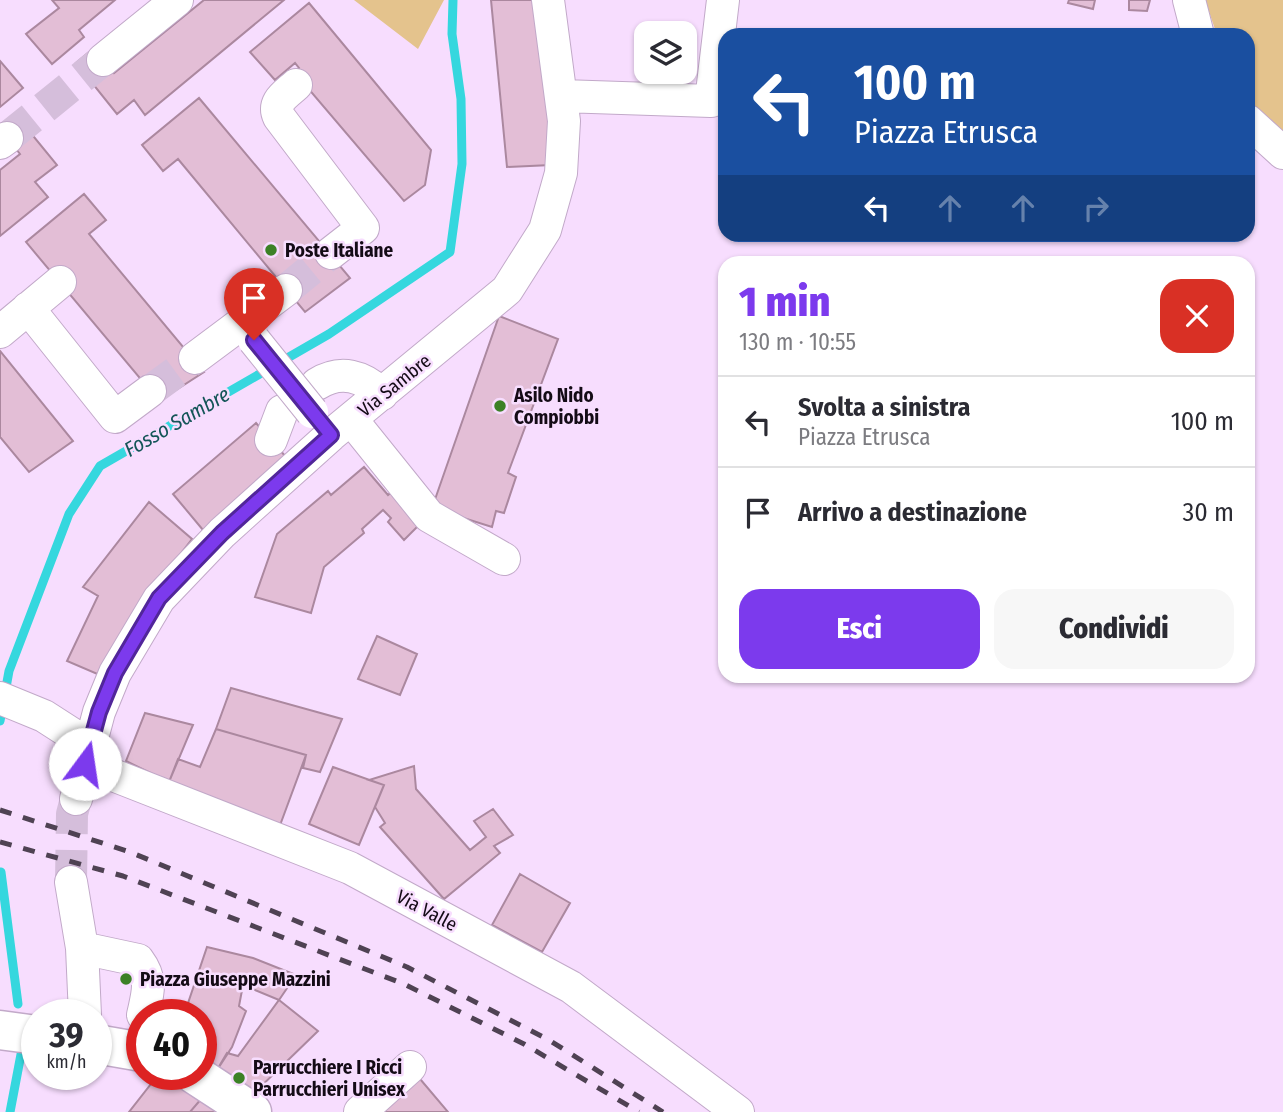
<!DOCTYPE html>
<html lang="it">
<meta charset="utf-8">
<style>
:root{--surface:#fff;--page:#f7f7f7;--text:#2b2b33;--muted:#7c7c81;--line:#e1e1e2;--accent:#7c3aed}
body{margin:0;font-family:"Fira Sans Condensed",sans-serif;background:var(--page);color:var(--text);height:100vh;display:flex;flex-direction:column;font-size:26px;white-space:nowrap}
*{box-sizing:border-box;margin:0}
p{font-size:23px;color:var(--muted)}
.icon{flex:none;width:38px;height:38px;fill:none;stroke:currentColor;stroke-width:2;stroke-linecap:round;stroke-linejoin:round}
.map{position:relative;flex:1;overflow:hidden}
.panel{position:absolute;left:718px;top:256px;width:537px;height:427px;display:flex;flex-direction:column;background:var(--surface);border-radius:21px;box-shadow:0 2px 5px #0004}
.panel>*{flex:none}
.guide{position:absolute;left:718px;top:28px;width:537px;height:214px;border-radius:21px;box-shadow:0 2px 5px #0004;background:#1a4fa0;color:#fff;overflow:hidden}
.buttons{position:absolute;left:634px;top:21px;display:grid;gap:14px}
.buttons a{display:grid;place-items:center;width:63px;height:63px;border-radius:14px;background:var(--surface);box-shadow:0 2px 5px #0004;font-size:35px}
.speed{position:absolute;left:21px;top:999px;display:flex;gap:14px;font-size:35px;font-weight:700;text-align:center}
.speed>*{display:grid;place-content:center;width:91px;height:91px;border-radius:50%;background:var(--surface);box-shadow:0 2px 5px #0004;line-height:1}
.speed small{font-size:18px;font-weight:400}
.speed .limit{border:10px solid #d22;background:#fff;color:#111}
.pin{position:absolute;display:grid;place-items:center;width:60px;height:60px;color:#fff;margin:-72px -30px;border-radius:50% 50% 50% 0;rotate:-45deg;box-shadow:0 0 7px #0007}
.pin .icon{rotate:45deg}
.me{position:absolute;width:77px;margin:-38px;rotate:14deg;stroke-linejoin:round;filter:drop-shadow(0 0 5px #0008)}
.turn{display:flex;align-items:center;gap:24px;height:147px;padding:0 21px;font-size:32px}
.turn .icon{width:91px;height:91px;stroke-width:2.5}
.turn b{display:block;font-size:49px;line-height:60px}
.lanes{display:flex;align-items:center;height:66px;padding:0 21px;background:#0003;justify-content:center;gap:35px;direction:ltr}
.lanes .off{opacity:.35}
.round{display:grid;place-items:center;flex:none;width:74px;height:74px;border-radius:21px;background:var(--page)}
.summary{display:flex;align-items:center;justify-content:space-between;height:119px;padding:0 21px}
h1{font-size:42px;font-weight:800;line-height:52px;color:var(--accent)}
.cta{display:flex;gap:14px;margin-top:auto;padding:14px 21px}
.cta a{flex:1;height:80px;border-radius:21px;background:var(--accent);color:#fff;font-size:28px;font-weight:800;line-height:80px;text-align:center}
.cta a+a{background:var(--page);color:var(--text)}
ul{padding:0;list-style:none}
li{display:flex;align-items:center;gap:21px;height:91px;padding:0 21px;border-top:2px solid var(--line)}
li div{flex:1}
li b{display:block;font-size:26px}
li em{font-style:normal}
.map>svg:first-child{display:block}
.green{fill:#e4c38d}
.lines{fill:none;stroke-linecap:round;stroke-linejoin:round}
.stream{stroke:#35d7de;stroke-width:9}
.building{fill:#e3bed6;stroke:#ab889f;stroke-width:2}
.minor-tunnel{stroke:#d5bedb;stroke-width:32;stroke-dasharray:32 16;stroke-linecap:butt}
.minor-casing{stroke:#c2a9c9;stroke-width:34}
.major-casing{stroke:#c2a9c9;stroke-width:41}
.minor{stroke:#fff;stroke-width:32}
.major{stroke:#fff;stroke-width:38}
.rail{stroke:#4f4253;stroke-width:5;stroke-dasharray:12 12;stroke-linecap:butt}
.minor-bridge-casing{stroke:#c2a9c9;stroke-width:34;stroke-linecap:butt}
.minor-bridge{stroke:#fff;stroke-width:32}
.route-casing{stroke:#51269a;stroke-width:18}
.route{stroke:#7c3aed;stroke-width:12}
.poi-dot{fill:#3c8126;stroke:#f7ddfe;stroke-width:2.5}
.labels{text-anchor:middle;stroke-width:5;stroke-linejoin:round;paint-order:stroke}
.poi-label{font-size:19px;font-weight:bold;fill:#140b16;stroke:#f7ddfe;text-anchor:start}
.street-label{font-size:19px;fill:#140b16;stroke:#f7ddfe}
.water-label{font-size:21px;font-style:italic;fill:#145558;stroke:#f7ddfe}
</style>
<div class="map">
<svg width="1283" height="1112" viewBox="0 0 1283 1112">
<rect width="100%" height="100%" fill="#f7ddfe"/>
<path class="green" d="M354,0H444L418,49Z
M1205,0H1283V147L1248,107V35H1217Z"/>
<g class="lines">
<path class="stream" d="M0,721L9,671L69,514L100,466L329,334L450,252L462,164L461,99L452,34L453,0
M1,872L18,1004
M10,1112L22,1049"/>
</g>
<path class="building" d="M52,0H115L79,30L84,37L52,64L26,34L59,8Z
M204,0H284L145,115L134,100L117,114L76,63L94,48L114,73Z
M491,0H534L551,93V165L507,167Z
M1069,0H1095L1093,9L1068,3Z
M1129,0H1150L1147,11L1129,10Z
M309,3L431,150L425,185L404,201L295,73L299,68L295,63L275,80L250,52Z
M0,61L23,88L0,107Z
M199,98L350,278L305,312L178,159L163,171L142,145Z
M16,115L57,165L35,182L48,197L0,236V170L20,154L0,129Z
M84,194L106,220L89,234L204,372L159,401L26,242Z
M499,316L558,339L508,473L516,477L504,513L496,511L492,527L432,508Z
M0,351L73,441L29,472L0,437Z
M256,423L286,457L203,530L173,494Z
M364,467L388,495L394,490L423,521L404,540L388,522L391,518L383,510L362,529L364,533L324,567L311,613L255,597L277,534L328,491L331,495Z
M149,502L192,539L139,608L102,676L67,661L98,596L83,587Z
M377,636L417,654L400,695L358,679Z
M231,688L342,719L320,772L303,768L306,755L216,729Z
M145,713L193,725L169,782L126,761Z
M216,729L306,755L279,828L169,782L178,759L200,767Z
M414,766L416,789L470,850L486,837L474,821L493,809L513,835L494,846L500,853L444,899L380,827L385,823L375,807L384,785L369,780Z
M333,767L384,785L359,845L309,824Z
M520,874L570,903L542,952L492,925Z
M207,947L253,958L296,975L279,1000L243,985L239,1006L246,1011L232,1047L217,1070L201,1059V1015H184Z
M279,1000L318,1031L253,1094L217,1070L227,1053L238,1056Z
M415,1073L448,1112H371Z
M158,1075L202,1098L190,1112H129Z
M202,1098L223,1112H190Z"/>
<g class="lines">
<path class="minor-tunnel" d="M7,138L103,60
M286,290L331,253
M150,391L195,358
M71,882L72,814L76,799"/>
<g class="minor-casing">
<path id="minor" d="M1189,0L1198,35
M103,60L177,0
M296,85C285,95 272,102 279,117L363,228L331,253
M562,96L711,101L723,0
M1248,121L1283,153
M0,143L7,138
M28,308L115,417L150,391
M0,332L60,282
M195,358L286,290
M317,384C341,369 363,376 382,394
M351,419L429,516L504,559
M271,440L282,411
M0,698L44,716L89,745
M85,764L350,868L571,987L738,1112
M76,799L99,712L115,673L159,599L222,533L331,435L507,290L545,230L561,173L564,121L548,0
M71,882L82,948L85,1015
M82,948L138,960C153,980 148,992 143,1015
M360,1112L410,1067"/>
</g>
<g class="major-casing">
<path id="major" d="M0,1030L37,1035
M96,1044L142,1052
M194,1074L252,1112"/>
</g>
<use href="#minor" class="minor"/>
<use href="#major" class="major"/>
<path class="rail" d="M0,810L130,852L407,967L549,1040L663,1112
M0,842L123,876L404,984L524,1044L639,1112"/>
<g class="minor-bridge-casing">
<path id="minor-bridge" d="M254,340L312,412"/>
</g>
<use href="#minor-bridge" class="minor-bridge"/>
</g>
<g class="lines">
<g class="route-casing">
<path id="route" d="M85,764L99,712L115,673L159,598L222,533L331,435L254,340"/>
</g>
<use href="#route" class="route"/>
</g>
<g class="poi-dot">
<circle cx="271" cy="250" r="7"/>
<circle cx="500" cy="406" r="7"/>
<circle cx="126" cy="979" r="7"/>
<circle cx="239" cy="1078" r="7"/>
</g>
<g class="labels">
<g class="poi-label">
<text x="285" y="257">Poste Italiane</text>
<text x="514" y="402">Asilo Nido<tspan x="514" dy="22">Compiobbi</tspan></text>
<text x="140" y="986">Piazza Giuseppe Mazzini</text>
<text x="253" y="1074">Parrucchiere I Ricci<tspan x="253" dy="22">Parrucchieri Unisex</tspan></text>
</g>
<g class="street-label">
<text transform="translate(394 385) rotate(-39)" y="7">Via Sambre</text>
<text transform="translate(427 910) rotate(28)" y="7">Via Valle</text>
</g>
<g class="water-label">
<text transform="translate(177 422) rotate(-30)" y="7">Fosso Sambre</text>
</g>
</g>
</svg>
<div class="buttons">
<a><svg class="icon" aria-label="layers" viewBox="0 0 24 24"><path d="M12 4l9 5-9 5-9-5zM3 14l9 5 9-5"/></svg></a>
</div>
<div class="speed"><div>39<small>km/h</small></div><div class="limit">40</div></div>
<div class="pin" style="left:254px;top:340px;background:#d93025"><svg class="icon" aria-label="arrive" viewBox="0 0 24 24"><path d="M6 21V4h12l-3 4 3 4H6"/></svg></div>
<svg class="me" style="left:85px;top:764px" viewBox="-20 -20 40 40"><circle r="19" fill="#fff"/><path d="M0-13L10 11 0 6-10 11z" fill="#7c3aed"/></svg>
<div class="guide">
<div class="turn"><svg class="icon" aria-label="left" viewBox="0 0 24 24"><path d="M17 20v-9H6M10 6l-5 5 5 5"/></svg><div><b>100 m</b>Piazza Etrusca</div></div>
<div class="lanes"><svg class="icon" aria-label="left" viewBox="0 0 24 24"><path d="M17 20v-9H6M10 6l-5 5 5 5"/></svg><svg class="icon off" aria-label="ahead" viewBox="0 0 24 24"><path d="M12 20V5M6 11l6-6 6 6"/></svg><svg class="icon off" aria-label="ahead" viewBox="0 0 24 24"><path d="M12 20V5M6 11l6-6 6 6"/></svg><svg class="icon off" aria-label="right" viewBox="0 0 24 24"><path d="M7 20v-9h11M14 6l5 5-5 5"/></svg></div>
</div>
<section class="panel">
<div class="summary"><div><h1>1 min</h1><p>130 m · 10:55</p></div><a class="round" style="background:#d93025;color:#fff"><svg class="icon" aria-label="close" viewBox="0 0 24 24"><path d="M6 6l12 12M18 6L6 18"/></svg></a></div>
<ul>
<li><svg class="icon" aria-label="left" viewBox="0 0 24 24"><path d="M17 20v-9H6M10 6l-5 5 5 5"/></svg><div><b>Svolta a sinistra</b><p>Piazza Etrusca</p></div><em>100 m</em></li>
<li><svg class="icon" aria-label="arrive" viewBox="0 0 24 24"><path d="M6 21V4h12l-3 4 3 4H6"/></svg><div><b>Arrivo a destinazione</b></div><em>30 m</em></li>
</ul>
<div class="cta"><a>Esci</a><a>Condividi</a></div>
</section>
</div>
